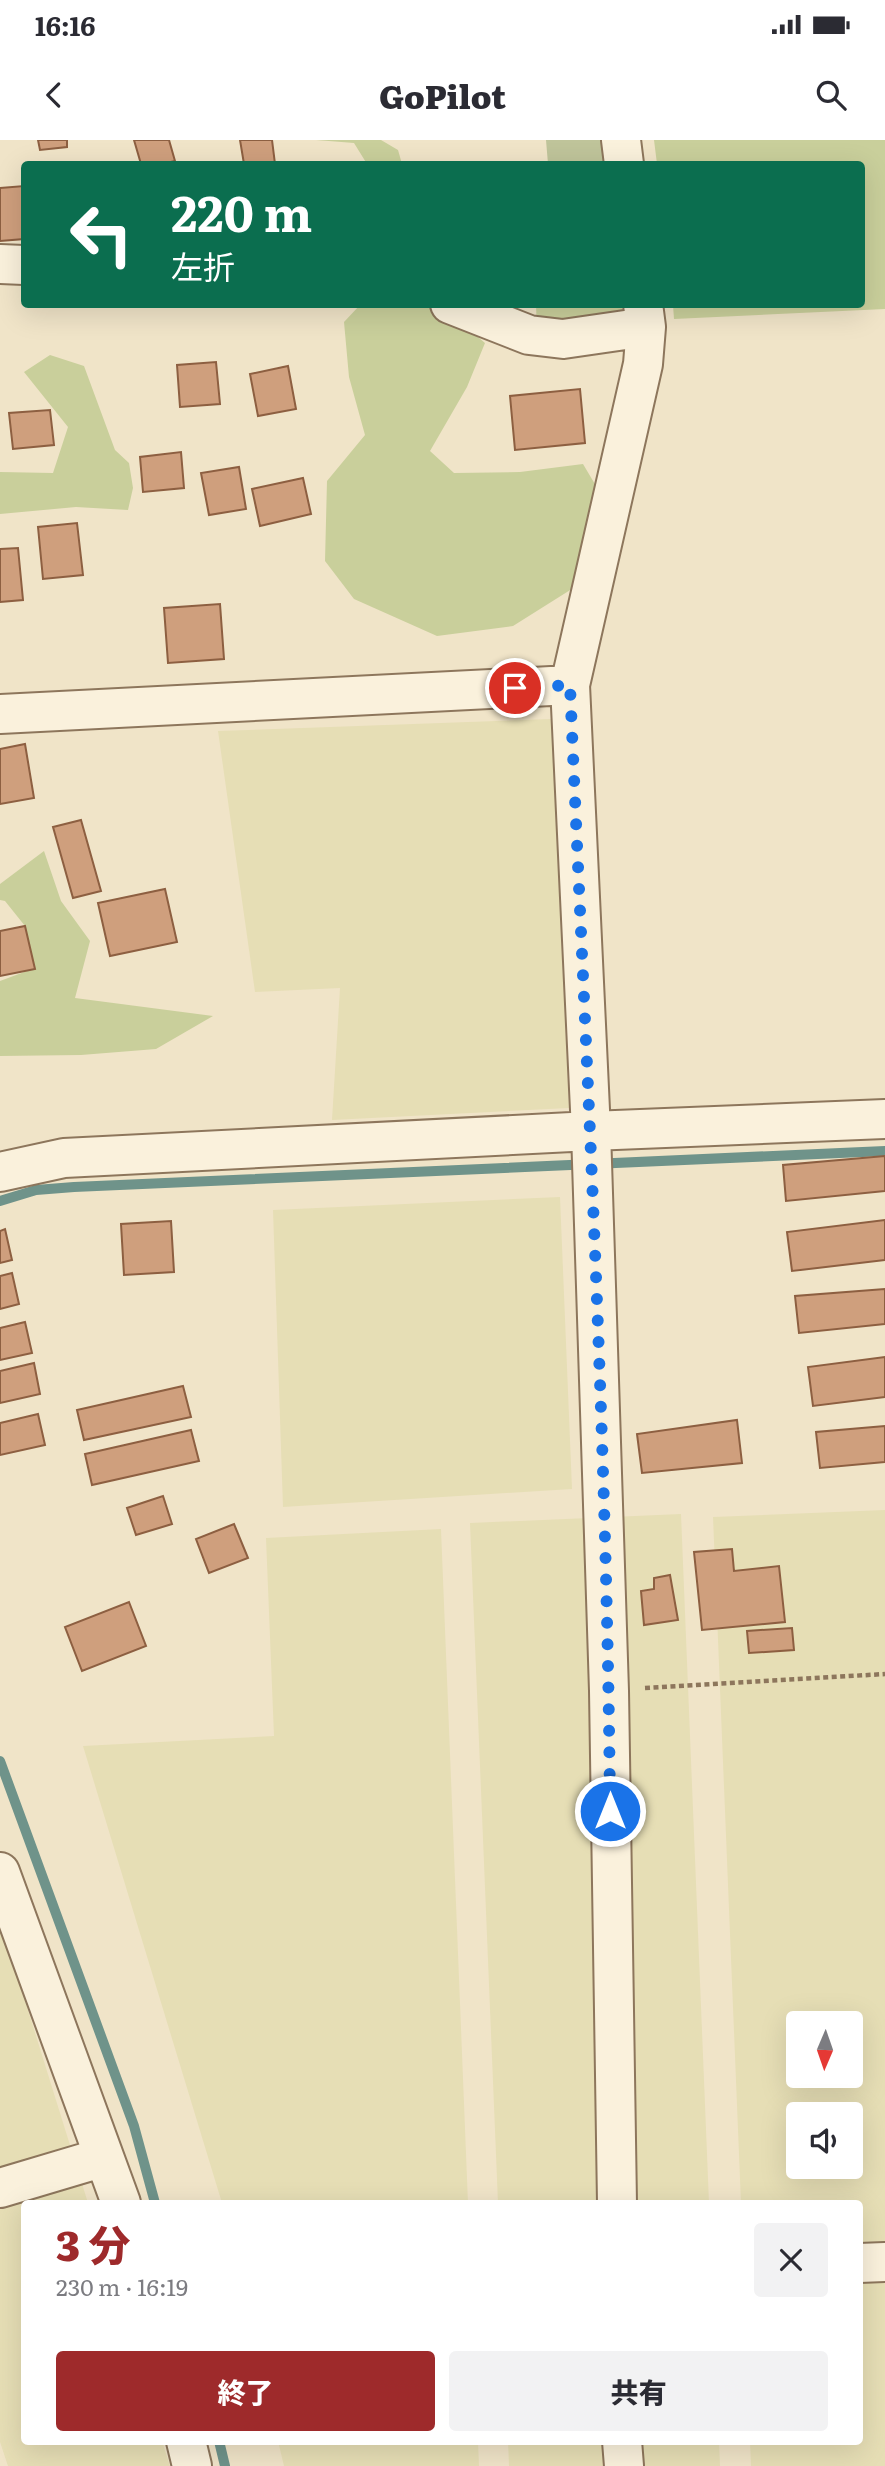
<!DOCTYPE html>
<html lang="ja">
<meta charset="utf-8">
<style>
:root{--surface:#fff;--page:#f2f2f3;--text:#2b2b33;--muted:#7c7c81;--accent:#9e2a2b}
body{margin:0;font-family:Literata,"Noto Sans JP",serif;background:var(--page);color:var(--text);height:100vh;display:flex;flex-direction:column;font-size:26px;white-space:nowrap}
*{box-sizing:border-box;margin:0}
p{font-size:23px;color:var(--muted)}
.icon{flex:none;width:38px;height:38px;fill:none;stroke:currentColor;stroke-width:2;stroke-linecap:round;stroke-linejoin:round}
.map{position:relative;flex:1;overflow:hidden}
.drawer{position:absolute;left:21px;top:2060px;width:842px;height:245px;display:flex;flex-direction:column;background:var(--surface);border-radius:7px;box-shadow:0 7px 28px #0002}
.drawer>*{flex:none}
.top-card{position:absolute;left:21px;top:21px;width:844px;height:147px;border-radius:7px;box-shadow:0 7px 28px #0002;background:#0b6e4f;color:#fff;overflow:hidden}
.needle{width:46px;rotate:182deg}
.tools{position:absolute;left:786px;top:1871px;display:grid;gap:14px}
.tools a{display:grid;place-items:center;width:77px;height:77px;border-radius:7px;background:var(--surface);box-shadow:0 7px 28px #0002;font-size:35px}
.pin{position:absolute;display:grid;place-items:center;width:60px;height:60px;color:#fff;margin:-30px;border:4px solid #fff;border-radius:50%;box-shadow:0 2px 7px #0007}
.me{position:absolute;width:77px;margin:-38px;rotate:0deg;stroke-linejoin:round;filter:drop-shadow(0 0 5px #0008)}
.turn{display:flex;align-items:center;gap:24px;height:147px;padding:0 35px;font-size:32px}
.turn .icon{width:91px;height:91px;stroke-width:2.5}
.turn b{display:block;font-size:49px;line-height:60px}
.round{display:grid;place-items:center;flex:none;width:74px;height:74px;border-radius:7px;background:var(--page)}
.overview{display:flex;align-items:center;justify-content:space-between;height:119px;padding:0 35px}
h1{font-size:42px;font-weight:800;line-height:52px;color:var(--accent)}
.cta{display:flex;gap:14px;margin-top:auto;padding:14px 35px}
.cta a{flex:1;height:80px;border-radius:7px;background:var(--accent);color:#fff;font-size:28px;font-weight:800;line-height:80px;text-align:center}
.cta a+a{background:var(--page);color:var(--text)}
.status{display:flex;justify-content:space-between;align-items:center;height:49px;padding:0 35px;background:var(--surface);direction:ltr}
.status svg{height:19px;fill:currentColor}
header{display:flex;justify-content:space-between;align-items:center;height:91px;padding:0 35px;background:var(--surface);font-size:32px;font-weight:800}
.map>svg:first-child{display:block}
.farmland{fill:#e6deb5;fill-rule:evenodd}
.green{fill:#c9cf9b}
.cemetery{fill:#bfc49a}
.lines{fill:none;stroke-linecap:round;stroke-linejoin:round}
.stream{stroke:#6f938a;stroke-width:10}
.building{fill:#cf9f7d;stroke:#8d5f41;stroke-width:2}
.minor-casing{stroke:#8d765c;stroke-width:42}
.path{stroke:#8d765c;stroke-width:4.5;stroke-dasharray:5 3.5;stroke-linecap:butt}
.minor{stroke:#faf1dc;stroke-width:38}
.route{stroke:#1a73e8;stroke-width:12;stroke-dasharray:0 21.6}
</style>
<div class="status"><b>16:16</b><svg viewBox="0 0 49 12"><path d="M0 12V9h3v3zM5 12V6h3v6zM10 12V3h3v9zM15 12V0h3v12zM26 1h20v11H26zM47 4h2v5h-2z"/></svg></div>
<header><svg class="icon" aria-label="back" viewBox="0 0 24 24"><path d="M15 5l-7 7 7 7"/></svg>GoPilot<svg class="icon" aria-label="search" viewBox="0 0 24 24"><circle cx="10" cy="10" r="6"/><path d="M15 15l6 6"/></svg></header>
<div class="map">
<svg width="885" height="2326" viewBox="0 0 885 2326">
<rect width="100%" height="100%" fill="#f0e4c8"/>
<path class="farmland" d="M551,579L569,968L332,980L340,848L255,852L218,591Z
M560,1057L572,1349L283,1367L273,1070Z
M885,1370V2326H751L750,2301H859V2063H741L713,1377ZM798,1883H850V1936H798ZM798,1974H850V2026H798Z
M681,1374L709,2063H498L470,1383Z
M441,1389L468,2063H222L83,1606L274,1596L266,1398Z
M0,1780L88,2063H24V2301H162L170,2326H8L0,2302Z
M278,2301H478L479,2326H284Z
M508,2301H719L720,2326H509Z"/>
<path class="green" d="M316,0H381L398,10L402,24H367L354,3Z
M654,0H885V169L674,179L673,165L861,164V24H657Z
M360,165H440L485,203L467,247L430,311L454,333L520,332L583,324L599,351L575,447L513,486L437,496L354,459L325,421L327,341L365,295L349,237L344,182Z
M536,165H622L623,178L537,191Z
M50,215L84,226L115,310L129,323L133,348L128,370L76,367L0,374V332L53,333L68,287L24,232Z
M44,711L61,761L90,801L75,858L213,876L156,909L81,915L0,916V841L35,828L25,786L5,761L0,760V744Z"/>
<path class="cemetery" d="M546,0H608L611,24H548Z"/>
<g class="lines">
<path class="stream" d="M0,1061L36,1050L74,1047L885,1011
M0,1621L134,1986L155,2063
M219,2301L225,2326"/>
</g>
<path class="building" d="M38,0H67V7L40,10Z
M134,0H169L175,21L162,24H141Z
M240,0H272L275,24H244Z
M24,46V99L0,101V48Z
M216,222L220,264L180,267L177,225Z
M288,226L296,269L258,276L250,234Z
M580,249L585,303L515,310L510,256Z
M50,270L54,305L13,309L9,273Z
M181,312L184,348L143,352L140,317Z
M239,327L246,369L209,375L201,333Z
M303,338L311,374L260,386L252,349Z
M77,383L83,435L43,439L38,387Z
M18,408L23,460L0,462V409Z
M220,464L224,519L168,523L164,468Z
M25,604L34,658L0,664V609Z
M81,680L101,751L73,758L53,687Z
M165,749L177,802L110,816L98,763Z
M25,786L35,829L0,836V791Z
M885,1016V1051L786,1061L783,1025Z
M885,1080V1120L792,1131L787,1092Z
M171,1081L174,1132L124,1135L121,1084Z
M5,1089L12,1120L0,1123V1091Z
M12,1133L19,1164L0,1169V1136Z
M885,1149V1184L799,1193L795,1156Z
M25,1182L32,1213L0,1220V1188Z
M885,1217V1257L813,1266L808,1227Z
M34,1223L40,1254L0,1263V1231Z
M183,1246L191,1277L84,1300L77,1270Z
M38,1274L45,1305L0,1315V1283Z
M737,1280L742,1323L642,1333L637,1294Z
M885,1286V1322L820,1328L816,1292Z
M191,1290L199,1321L92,1345L85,1314Z
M163,1356L172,1384L136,1395L127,1368Z
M234,1384L248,1418L209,1433L196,1399Z
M732,1409L734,1431L779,1426L785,1482L702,1490L694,1412Z
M670,1435L678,1480L644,1485L641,1451L654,1449V1438Z
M129,1462L146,1506L82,1531L65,1487Z
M792,1488L794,1510L749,1513L747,1491Z"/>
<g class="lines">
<g class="minor-casing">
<path id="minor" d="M621,0L624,24
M0,124L24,125
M450,164L529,195L563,199L646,187
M0,574L570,545
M0,1032L64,1018L591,991L885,979
M0,1732L121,2063
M0,2048L104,2017
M617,2063L609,1551L591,991L570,545L643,224L646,187L643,164
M859,2123L885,2122
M186,2301L192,2326
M622,2301L624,2326"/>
</g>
<path class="path" d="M645,1548L885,1534"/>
<use href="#minor" class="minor"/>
</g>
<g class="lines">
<path class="route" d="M515,548L570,545C586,920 607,1296 610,1671"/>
</g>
</svg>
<div class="tools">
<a><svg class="needle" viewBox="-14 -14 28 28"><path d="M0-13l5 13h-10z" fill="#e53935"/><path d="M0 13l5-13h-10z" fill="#7c7c81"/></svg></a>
<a><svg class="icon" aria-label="sound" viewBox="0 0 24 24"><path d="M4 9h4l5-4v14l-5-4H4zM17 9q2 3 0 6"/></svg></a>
</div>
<div class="pin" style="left:515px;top:548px;background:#d93025"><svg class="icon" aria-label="arrive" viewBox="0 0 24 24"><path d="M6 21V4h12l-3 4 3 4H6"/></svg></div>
<svg class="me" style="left:610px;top:1671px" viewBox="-20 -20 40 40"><circle r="17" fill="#1a73e8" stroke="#fff" stroke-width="3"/><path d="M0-11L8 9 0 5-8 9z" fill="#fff"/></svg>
<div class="top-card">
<div class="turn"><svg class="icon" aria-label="left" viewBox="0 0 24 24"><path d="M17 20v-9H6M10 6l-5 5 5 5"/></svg><div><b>220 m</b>左折</div></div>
</div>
<section class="drawer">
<div class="overview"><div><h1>3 分</h1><p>230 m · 16:19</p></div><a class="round"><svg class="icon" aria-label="close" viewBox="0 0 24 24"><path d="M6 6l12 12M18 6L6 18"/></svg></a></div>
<div class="cta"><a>終了</a><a>共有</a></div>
</section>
</div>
